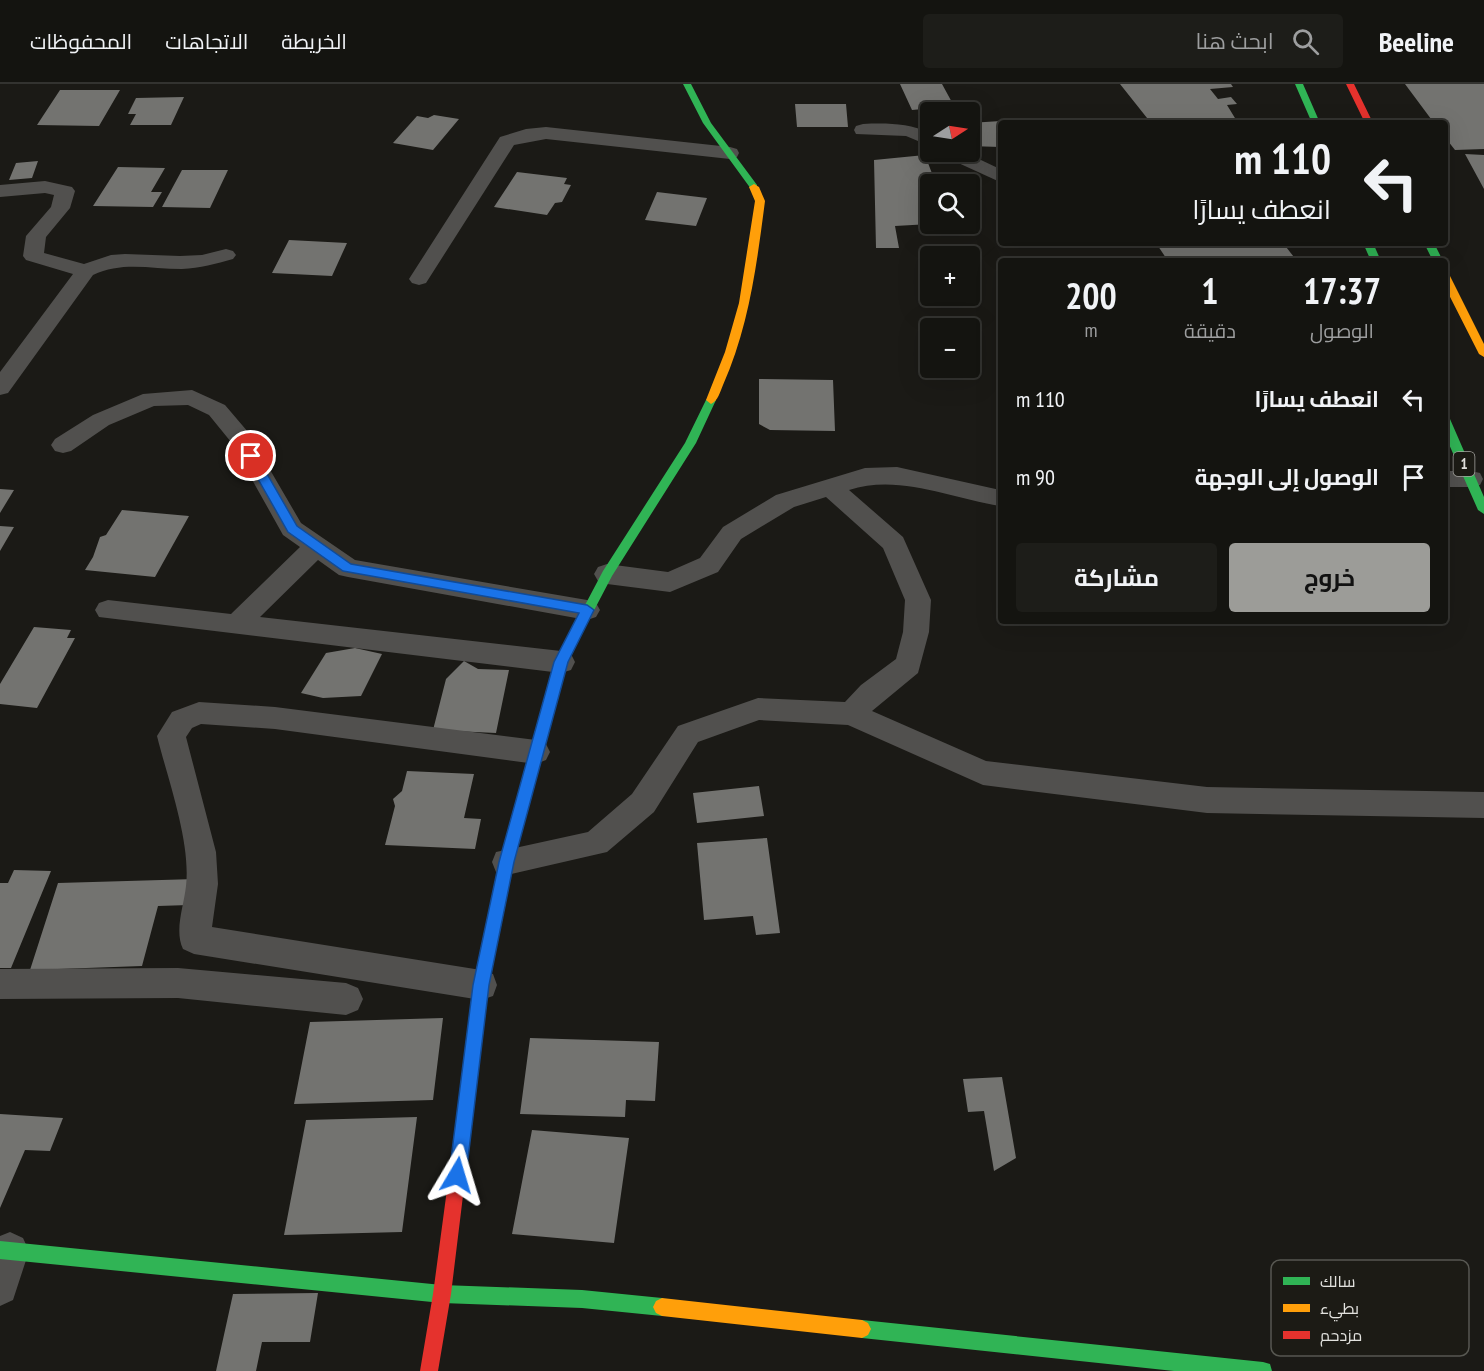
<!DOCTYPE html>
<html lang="ar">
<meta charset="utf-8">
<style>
:root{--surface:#141410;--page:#1d1d19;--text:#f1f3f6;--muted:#9d9e9f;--line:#333330;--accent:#9c9c98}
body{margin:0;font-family:"PT Sans Narrow",Cairo,sans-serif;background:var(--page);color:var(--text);direction:rtl;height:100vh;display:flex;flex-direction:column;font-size:22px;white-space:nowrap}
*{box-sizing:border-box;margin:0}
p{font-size:20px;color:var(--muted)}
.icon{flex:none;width:33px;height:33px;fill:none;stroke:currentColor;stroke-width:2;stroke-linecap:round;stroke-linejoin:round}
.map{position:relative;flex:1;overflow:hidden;direction:ltr}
.drawer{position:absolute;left:998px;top:174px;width:450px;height:366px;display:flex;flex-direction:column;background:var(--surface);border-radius:6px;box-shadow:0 6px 24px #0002,0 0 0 2px var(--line);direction:rtl}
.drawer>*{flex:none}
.guide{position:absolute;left:998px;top:36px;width:450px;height:126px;border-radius:6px;box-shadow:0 6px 24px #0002,0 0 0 2px var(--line);direction:rtl;background:#141410;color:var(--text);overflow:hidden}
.needle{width:39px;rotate:78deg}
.fabs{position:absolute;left:920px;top:18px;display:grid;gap:12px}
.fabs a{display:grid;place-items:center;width:60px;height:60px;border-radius:6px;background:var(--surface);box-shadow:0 6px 24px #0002,0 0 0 2px var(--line);font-size:30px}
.pin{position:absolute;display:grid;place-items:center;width:51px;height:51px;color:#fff;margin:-26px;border:3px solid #fff;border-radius:50%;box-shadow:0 2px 6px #0007}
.me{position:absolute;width:66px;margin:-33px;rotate:7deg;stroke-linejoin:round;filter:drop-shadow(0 0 4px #0008)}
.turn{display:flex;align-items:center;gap:21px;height:126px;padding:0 18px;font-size:27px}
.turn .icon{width:78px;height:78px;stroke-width:2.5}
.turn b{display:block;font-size:42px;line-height:51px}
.eta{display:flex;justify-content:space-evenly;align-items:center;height:102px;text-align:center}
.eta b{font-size:36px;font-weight:700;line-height:42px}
.primary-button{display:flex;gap:12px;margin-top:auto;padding:12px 18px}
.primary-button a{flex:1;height:69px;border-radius:6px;background:var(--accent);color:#111;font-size:24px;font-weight:700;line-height:69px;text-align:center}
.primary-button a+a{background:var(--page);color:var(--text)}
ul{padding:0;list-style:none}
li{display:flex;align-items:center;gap:18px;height:78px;padding:0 18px}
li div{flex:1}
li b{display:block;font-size:22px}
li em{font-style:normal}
header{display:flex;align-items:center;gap:36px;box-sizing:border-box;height:84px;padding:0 30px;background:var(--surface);border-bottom:2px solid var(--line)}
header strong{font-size:28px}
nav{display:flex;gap:33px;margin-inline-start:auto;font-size:21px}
.search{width:420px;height:54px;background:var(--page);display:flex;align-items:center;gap:15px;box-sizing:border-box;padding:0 21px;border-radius:6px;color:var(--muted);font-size:22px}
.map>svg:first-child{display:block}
.building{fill:#737370}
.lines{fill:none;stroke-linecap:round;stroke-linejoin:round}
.street{fill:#51504e;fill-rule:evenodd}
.fast{fill:#30b455;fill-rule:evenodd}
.slow{fill:#ff9f0a;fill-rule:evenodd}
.jam{fill:#e5322d;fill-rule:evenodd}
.route{fill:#1a73e8;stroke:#114b97;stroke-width:1.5}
.labels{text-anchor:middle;stroke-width:6;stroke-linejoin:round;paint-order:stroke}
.shield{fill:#1c1b15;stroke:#a7a6a2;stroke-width:1.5}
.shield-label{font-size:15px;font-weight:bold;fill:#e2e2de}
.key{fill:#1c1b15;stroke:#575751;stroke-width:1.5}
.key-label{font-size:16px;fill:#e2e2de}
</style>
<header>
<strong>Beeline</strong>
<div class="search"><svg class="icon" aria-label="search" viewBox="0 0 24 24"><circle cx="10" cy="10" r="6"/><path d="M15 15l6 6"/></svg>ابحث هنا</div>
<nav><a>الخريطة</a><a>الاتجاهات</a><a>المحفوظات</a></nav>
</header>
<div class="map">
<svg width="1484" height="1287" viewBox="0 0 1484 1287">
<rect width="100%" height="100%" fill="#1b1a16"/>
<path class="building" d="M900,0H942L954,22L912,26Z
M1120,0H1231L1233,3L1210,5L1218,15L1231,13L1237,20L1227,21L1238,39H1151Z
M1405,0H1484V65L1455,66L1444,52V39H1434Z
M60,6H120L99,42L37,41Z
M184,13L171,41H130L136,30H128L136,14Z
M795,20H846L848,43H797Z
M434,31L459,35L433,66L393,59L417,32L428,34Z
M1001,37L1004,39H1000V63L969,62V39Z
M1465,70L1484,71V105Z
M925,71L936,100H930V140L895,142L899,164H876L874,76Z
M38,77L32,94L9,96L16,79Z
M118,83L165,84L151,108H162L153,123L93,122Z
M182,86H228L210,124L162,123Z
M517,88L567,94L564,100L571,101L562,118L555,119L547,131L494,123Z
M657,108L707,114L696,142L645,136Z
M289,156L347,159L332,192L272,189Z
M1156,159H1200L1202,161L1283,159L1297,177H1168Z
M759,295L833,296L835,347L770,346L759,340Z
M0,405L14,406L0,429Z
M122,426L189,432L155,493L85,486L93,473L100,453L106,451Z
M0,442L14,443L0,467Z
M34,543L71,546L67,554H75L37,624L0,620V600Z
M355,564L382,570L361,612L323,614L301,609L326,569Z
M464,577L478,585L509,586L496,649L433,646L446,595Z
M407,687L474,690L464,734L481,735L475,765L385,761L395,722L393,715L402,707Z
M759,702L764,732L697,739L693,709Z
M767,754L780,849L756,851L753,832L704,836L697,759Z
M14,786L51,787L11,884H0V799H8Z
M196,795L189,821L158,822L142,882L30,886L58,799Z
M443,934L433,1016L294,1020L310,938Z
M530,954L659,958L655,1017L626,1016L625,1033L520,1030Z
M1002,993L1016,1074L994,1087L984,1027L968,1028L963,995Z
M0,1030L63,1034L50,1067L25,1066L0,1124Z
M417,1033L402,1148L284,1151L306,1036Z
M532,1046L629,1054L614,1159L512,1150Z
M318,1209L310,1258H262L256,1287H216L233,1210Z"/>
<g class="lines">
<path class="street" d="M863,40C886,39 908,39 930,49V62L906,52L856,50L854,46L856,42Z
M546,43L730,63L737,65L739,69L737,73L730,75L546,55L514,61L426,199L419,201L412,199L409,195L500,53L526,45Z
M941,68H964L1000,85V98L943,72Z
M45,97L72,103L75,107L70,124L46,153L44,169L84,180L111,171L125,170L180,172L202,171L226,165L233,167L236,171L233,175C216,180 200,184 182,185C151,185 122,177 93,191L8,309L0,311V288L73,190L26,176L23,172L26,152L51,123L54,111L45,109L0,113V101Z
M192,306L225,321L248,348L301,439L355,476L587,516L596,519L600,526L596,533L587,536L348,493L339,491L318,476L260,533L561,567L571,570L575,578L571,586L561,589L99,533L95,526L99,519L108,516L231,530L300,463L283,451L231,358L209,331L188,321L154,322L109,341L71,367L63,369L55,367L51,361L55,355L93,331L143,310Z
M897,383L1000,406V422C950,414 899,390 849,406L903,453L931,516L929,548L918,589L872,627L986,677L1207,703L1484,708V734L1207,729L983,701L848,641L759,636L698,658L654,728L607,768L507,791L496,788L492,778L496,768L588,748L632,710L678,642L758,614L845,618L861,601L896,575L903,548L905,516L883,464L826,413L794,423L741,455L718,488L670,508L607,500L598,497L594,490L598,483L607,480L668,488L700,474L723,443L776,411L865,384Z
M1444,387H1471L1480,389L1483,395L1480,401L1471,403H1444Z
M199,618L275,623L536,656L546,660L550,668L546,676L536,680L275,645L201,640L192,644L186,653L216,768L218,800L212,843L481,886L493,890L497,901L493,912L481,916L194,870L183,865C174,846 184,822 186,802C191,758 168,696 157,652L172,628Z
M178,884L346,899L358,904L363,915L358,926L346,931L178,914L0,915V885Z
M10,1148L23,1154L29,1167L13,1216L0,1222V1152Z"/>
<path class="fast" d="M683,0H691L711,39L757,101V105H751L703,39Z
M1295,0H1303L1320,39H1312Z
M1363,159H1373L1381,177H1371Z
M1424,159H1434L1443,177H1433Z
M711,312L716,316L696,359L612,492L567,578L539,685L537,689H527L525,685L555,578L603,487L685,359L706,316Z
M1444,331L1450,335L1484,413V430L1478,426L1444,349Z
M0,1157L442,1201L582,1206L662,1214L668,1217L671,1223L668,1229L662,1232L582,1224L442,1219L0,1175Z
M862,1236L1263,1278L1270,1280L1272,1287H1174L862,1254L856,1251L853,1245L856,1239Z"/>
<path class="slow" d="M754,100L759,103L765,117C757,179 749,243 723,301C720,308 718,317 711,320L706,316L725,268L739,219L755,117L749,103Z
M1444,187L1449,190L1484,260V273L1479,270L1444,201Z
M532,679L537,681L539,685L514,778L489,901L472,1038L470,1044L464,1046L458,1044L456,1038L473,901L500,778L525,685L527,681Z
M662,1214L862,1236L868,1239L871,1245L868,1251L862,1254L662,1232L656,1229L653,1223L656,1217Z"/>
<path class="jam" d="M1346,0H1354L1373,39H1365Z
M464,1030L470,1032L472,1038L451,1210L438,1287H420L433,1210L456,1038L458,1032Z"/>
</g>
<path class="route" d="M251,368L255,369L297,442L351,480L587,521L594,526L568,578L514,778L489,901L466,1091L463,1097L457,1100L451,1097L449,1091L473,901L499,778L554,578L579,529L343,487L288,448L245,372Z"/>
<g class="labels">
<rect class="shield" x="1453.5" y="368" width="21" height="24" rx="4.5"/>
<g class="shield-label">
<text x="1464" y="385">1</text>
</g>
</g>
<rect x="1271" y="1176" width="198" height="96" rx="9" class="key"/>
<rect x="1283" y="1193" width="27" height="8" fill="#30b455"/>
<rect x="1283" y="1220" width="27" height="8" fill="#ff9f0a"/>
<rect x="1283" y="1247" width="27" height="8" fill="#e5322d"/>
<g class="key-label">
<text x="1320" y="1203">سالك</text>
<text x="1320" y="1230">بطيء</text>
<text x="1320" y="1257">مزدحم</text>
</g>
</svg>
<div class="fabs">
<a><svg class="needle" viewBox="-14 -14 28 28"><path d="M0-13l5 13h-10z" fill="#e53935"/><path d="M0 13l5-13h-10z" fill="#9d9e9f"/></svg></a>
<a><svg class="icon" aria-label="search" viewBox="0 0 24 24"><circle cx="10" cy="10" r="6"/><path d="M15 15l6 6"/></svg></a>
<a>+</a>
<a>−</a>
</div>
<div class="pin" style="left:251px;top:372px;background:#d93025"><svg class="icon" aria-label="arrive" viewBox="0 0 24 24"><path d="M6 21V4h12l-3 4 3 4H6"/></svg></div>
<svg class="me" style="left:457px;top:1091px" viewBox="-20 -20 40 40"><path d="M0-17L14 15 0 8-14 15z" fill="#1a73e8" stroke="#fff" stroke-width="4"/></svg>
<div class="guide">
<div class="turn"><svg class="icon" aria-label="left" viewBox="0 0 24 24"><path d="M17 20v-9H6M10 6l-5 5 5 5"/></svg><div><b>110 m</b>انعطف يسارًا</div></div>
</div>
<section class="drawer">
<div class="eta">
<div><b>17:37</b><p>الوصول</p></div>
<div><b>1</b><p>دقيقة</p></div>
<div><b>200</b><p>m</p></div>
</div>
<ul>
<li><svg class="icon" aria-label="left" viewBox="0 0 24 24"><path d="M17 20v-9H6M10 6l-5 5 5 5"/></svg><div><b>انعطف يسارًا</b></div><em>110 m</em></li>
<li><svg class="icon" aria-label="arrive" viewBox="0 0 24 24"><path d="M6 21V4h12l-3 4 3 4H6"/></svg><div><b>الوصول إلى الوجهة</b></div><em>90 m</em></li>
</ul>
<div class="primary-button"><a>خروج</a><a>مشاركة</a></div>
</section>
</div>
